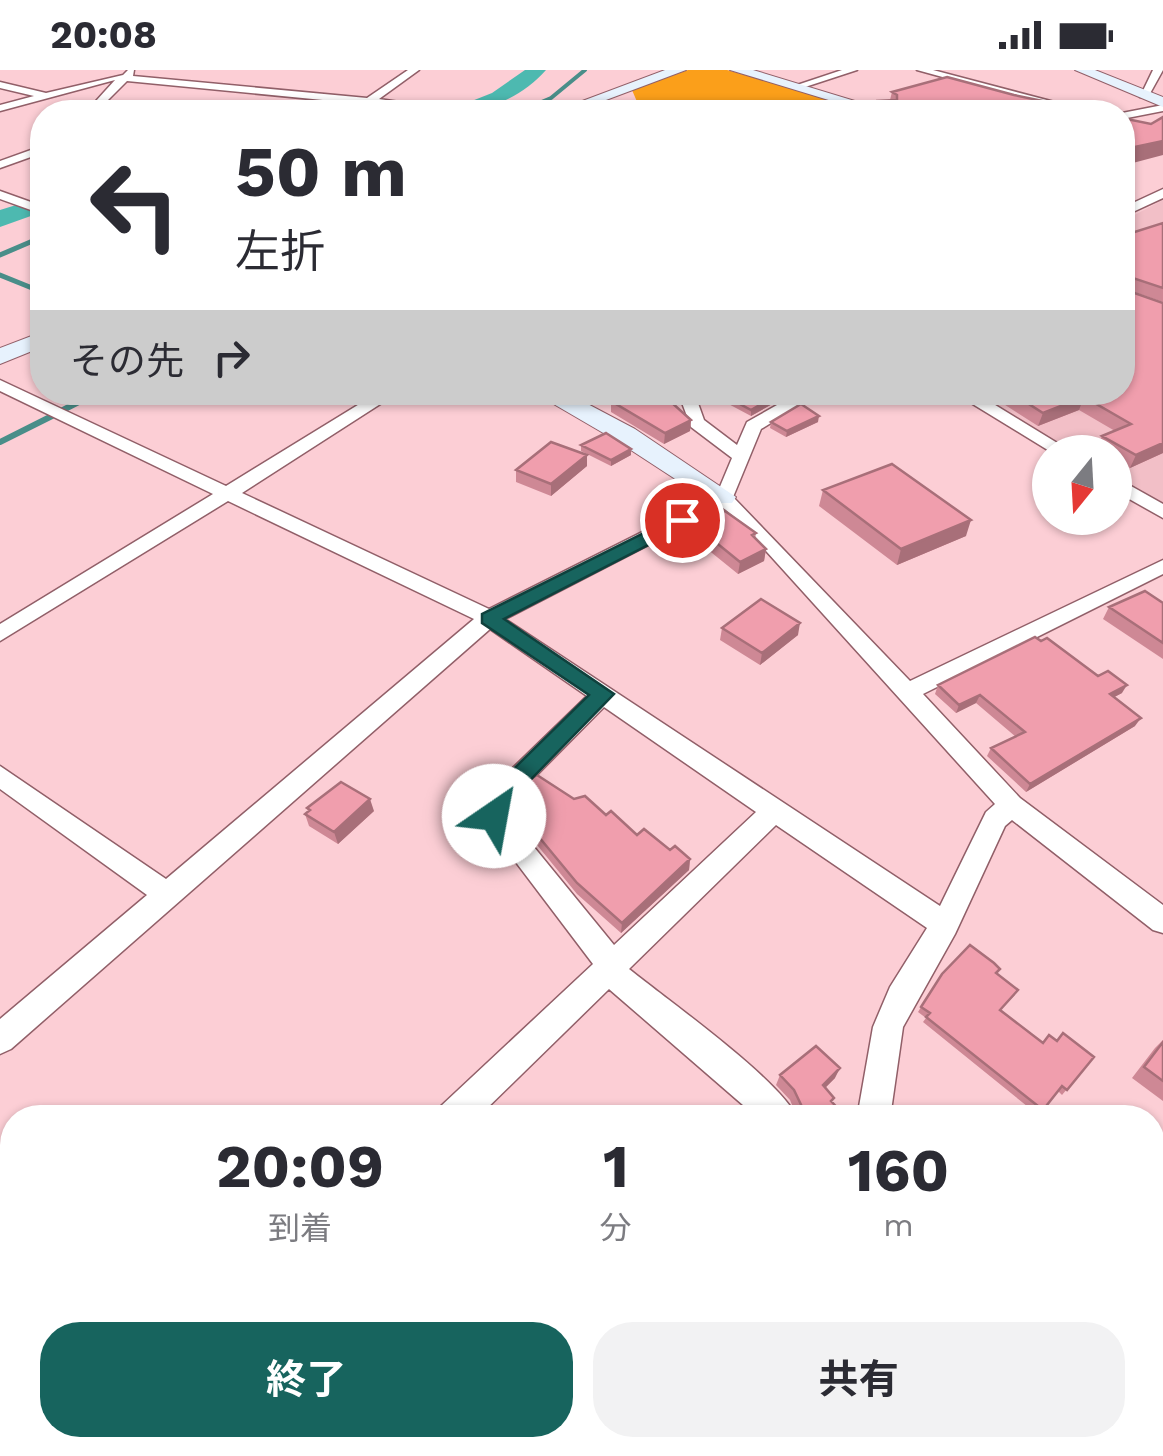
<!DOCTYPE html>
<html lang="ja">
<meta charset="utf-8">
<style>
:root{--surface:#fff;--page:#f2f2f3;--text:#2b2b33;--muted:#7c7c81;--accent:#17645e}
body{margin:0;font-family:"Work Sans","Noto Sans JP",sans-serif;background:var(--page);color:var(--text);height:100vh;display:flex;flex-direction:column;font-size:38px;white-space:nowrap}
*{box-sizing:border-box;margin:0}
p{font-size:32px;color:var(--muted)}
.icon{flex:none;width:55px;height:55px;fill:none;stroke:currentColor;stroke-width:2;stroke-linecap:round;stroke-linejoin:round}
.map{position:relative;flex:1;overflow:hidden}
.drawer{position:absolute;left:0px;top:1035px;width:1165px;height:352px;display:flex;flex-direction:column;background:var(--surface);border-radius:40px 40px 0 0;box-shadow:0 2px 8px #0004}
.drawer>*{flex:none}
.top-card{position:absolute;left:30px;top:30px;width:1105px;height:305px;border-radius:40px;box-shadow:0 2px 8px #0004;background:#fff;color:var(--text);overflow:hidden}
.needle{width:65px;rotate:198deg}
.buttons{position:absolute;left:1032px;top:365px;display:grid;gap:20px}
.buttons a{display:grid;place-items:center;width:100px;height:100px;border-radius:50%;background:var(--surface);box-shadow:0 2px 8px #0004;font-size:50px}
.pin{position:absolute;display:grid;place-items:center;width:85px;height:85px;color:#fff;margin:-42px;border:5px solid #fff;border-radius:50%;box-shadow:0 2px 10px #0007}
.me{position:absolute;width:110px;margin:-55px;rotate:33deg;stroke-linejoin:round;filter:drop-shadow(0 0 8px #0008)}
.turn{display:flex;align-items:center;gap:35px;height:210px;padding:0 40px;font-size:45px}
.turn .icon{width:130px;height:130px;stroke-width:2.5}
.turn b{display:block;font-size:70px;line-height:85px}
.then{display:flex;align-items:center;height:95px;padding:0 40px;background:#0003;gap:20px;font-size:38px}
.eta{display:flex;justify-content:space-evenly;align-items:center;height:170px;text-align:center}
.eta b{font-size:60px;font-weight:700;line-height:70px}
.button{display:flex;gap:20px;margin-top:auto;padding:20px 40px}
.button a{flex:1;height:115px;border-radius:40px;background:var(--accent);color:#fff;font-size:40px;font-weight:700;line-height:115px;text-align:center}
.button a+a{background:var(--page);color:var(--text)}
.status{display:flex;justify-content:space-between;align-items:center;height:70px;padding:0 50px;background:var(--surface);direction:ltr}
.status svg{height:28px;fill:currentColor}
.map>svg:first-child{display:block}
.built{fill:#f2bfc7}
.green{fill:#fb9f1a}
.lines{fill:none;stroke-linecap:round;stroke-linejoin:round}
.stream-far2{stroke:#498e89;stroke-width:4}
.stream-far1{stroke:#498e89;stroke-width:5}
.stream{stroke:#498e89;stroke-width:6}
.river{fill:#4db9b0;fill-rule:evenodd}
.street-casing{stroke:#915f68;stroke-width:3}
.secondary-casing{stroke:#915f68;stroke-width:2}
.street{fill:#fff;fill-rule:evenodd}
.secondary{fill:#e7f2fd;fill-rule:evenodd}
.wall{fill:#ce8895}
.shaded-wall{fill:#a86f79}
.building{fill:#f09ead;stroke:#a86f79;stroke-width:2.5}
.route{fill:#17645e;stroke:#0f413d;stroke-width:2.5}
</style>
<div class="status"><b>20:08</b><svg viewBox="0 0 49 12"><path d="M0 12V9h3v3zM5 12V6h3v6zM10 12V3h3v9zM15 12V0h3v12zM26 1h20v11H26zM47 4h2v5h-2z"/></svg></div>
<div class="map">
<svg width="1163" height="1386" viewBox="0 0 1163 1386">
<rect width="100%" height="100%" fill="#fcced5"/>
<path class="built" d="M1163,130V433L1115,405V382H1076L972,323L1122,322L1123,151Z"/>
<path class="green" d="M688,0H727L875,42H629L638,34L632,20Z"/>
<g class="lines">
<path class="stream-far2" d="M518,42L551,28L585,0"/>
<path class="stream-far1" d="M0,185L42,167
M0,205L42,222"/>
<path class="stream" d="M63,340L98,322
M0,372L52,346"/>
<path class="river" d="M525,0H546C520,29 483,44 444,42L492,23Z
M42,127V142L0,157V140Z"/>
<g class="street-casing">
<path id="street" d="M128,0H134L133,6L367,28L408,0H419L379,29L440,38L435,41L127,11L96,42H86L115,10L0,41V35L34,26L0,18V12L46,23L123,5Z
M842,0H857L802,18L794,16Z
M917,0H933L1062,34L1110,42L1062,40Z
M1153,0H1163L1148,27H1140Z
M1163,35V41L1122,49V43Z
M42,76V83L0,98V91Z
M1163,119V128L1122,147V138Z
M0,121L42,136V144L0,129Z
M0,310L226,416L379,322H399L242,423L489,539L708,429L719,419L732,388L691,357L678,322H694L704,350L737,375L747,352L800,322H821L761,359L733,427L910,611L1163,490V504L923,624L1020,728L1163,835V863L1153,860L1012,750L1005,756L955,864L903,957L890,1048H857L873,957L890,917L927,858L776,755L629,899C665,928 782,1011 797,1048H758L609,919L477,1048H437L441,1036L593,894L481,746L488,722L587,626L490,559L11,979L0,984V949L147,825L0,719V696L166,809L474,549L228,431L0,571V554L213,424L0,321ZM722,437L738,450L995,734L986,742L940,836L505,549ZM604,637L756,742L614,875L507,744L509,733Z
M953,322H974L1072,382H1051Z
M1115,407L1163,434V448L1115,421Z
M1152,1252L1163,1257V1297L1152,1293Z
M159,1375H204L200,1386H155Z
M736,1375H777L773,1386H732Z
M929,1375H977L981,1386H933Z"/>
</g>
<g class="secondary-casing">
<path id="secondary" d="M665,0H686L574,42H553Z
M730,0H753L891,42H868Z
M1075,0H1095L1163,27V37Z
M42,262V277L0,294V278Z
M533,322H565L635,359L736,427L732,433H712L617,371Z"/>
</g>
<use href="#street" class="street"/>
<use href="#secondary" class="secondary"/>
</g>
<path class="wall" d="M892,22L1014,25L874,42L876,31L890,30Z
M1163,153V232L1126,219L1163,233V383L1130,398L1115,390V382H1102L1096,379L1102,366L1115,361L1079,340L1038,356L985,322H1122V166Z
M706,322H784L783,328L751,346Z
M611,331L691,350L690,361L664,374L611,342Z
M771,352H818L786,367L770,358Z
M581,375L631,385L611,396L581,381Z
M587,385V396L551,426L516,412V400Z
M823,420L966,466L897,495L819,436Z
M692,453L756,463L755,469L766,479L764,491L738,504L691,466Z
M1163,533V589L1103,549L1109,537Z
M722,558L798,565L760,595L720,570Z
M938,615L1122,623L1114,627L1135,656L1026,722L987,686L991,678L1016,667L976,633L956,643L935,624Z
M574,729L606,745L637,765L690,789L689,800L621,863L577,824L511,743L510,732Z
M307,738L374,741L338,774L309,756L305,744L308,742Z
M996,903L1015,925L1000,940L1043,973L1057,971L1094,987L1062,1025L1058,1021L1038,1045L923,952L926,948L918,942L942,904Z
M1163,970V1031L1132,1008L1155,978Z
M780,1005L835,1008L825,1018L832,1032L847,1048L795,1042L790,1030L776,1015Z
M789,1375H848L851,1386H803Z
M994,1375H1017L1014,1380L1003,1384Z
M1068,1375H1089L1088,1377L1075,1381Z
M1133,1375H1152L1163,1386H1141L1142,1383Z"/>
<path class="shaded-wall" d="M1163,71V85L1129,94L1122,98L1123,85L1135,77Z
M784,322L783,328L751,346V340Z
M1084,327L1079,340L1038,356L1043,343Z
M819,346L818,352L786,367L787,361Z
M691,350L690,361L664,374L665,363Z
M1163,373V383L1130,398L1136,385Z
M631,379V385L611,396V390Z
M587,385V396L551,426V414Z
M971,450L966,466L897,495L901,479Z
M766,479L764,491L738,504L740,492Z
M800,553L798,565L760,595L762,583Z
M1127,615L1122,623L1105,632L1110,624Z
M980,625L976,633L956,643L959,635Z
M1141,648L1135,656L1026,722L1030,714Z
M370,729L374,741L338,774L334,762Z
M690,789L689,800L621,863L622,853Z
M840,998L835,1008L818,1025L823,1015Z"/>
<path class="building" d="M947,7L1014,25L1096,42H872L892,35L876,31L897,30V25L892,22Z
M1163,47V71L1135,77L1122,85V48L1151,54Z
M1163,153V218L1124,205L1126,220L1163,233V373L1136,385L1102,366L1131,354L1084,327L1043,343L1010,322H1122V166Z
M638,322H660L691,350L665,363L611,331Z
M718,322H782L751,340Z
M801,334L819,346L787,361L771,352Z
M606,363L631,379L611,390L581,375Z
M551,372L587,385L551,414L516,400Z
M892,394L971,450L901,479L823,420Z
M725,441L756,463L752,465L766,479L740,492L692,453Z
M1145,521L1163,533V573L1109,537Z
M761,529L800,553L762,583L722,558Z
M1035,567L1041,571L1047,568L1098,606L1108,601L1127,615L1110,624L1141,648L1030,714L991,678L1025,662L980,625L959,635L938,615Z
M537,705L574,729L585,726L606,745L611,741L637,765L644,759L670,780L675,776L690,789L622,853L577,813L510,732L518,717Z
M341,712L370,729L334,762L305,744L310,740L307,738Z
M970,875L994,893L1000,899L996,903L1018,920L1000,940L1043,973L1049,965L1057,971L1063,963L1094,987L1067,1020L1062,1016L1043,1040L926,947L930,943L921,937L942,904Z
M1163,972V1011L1144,997Z
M816,976L840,998L823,1015L834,1028L831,1031L847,1048H757L762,1042L804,1041L794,1020L780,1005Z
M1152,1306L1163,1316V1386H1154L1157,1379L1152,1375Z
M799,1375H848L854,1379L851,1386H809L810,1384Z"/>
<path class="route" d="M682,444L691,450L689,454L504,549L614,624L508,733L502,753H485L482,746L489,723L589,625L482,553V544Z"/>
</svg>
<div class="buttons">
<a><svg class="needle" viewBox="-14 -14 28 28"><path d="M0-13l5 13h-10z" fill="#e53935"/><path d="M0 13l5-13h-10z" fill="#7c7c81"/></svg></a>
</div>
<div class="pin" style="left:682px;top:450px;background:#d93025"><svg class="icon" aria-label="arrive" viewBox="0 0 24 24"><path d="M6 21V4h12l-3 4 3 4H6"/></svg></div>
<svg class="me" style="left:494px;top:746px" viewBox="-20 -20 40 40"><circle r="19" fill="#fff"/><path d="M0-13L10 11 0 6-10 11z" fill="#17645e"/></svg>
<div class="top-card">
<div class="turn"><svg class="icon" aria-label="left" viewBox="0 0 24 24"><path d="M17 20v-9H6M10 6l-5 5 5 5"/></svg><div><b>50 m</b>左折</div></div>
<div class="then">その先<svg class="icon" aria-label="right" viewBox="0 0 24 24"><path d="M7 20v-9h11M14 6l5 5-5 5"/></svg></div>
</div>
<section class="drawer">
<div class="eta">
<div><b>20:09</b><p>到着</p></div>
<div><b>1</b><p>分</p></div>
<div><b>160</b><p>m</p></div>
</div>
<div class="button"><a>終了</a><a>共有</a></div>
</section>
</div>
